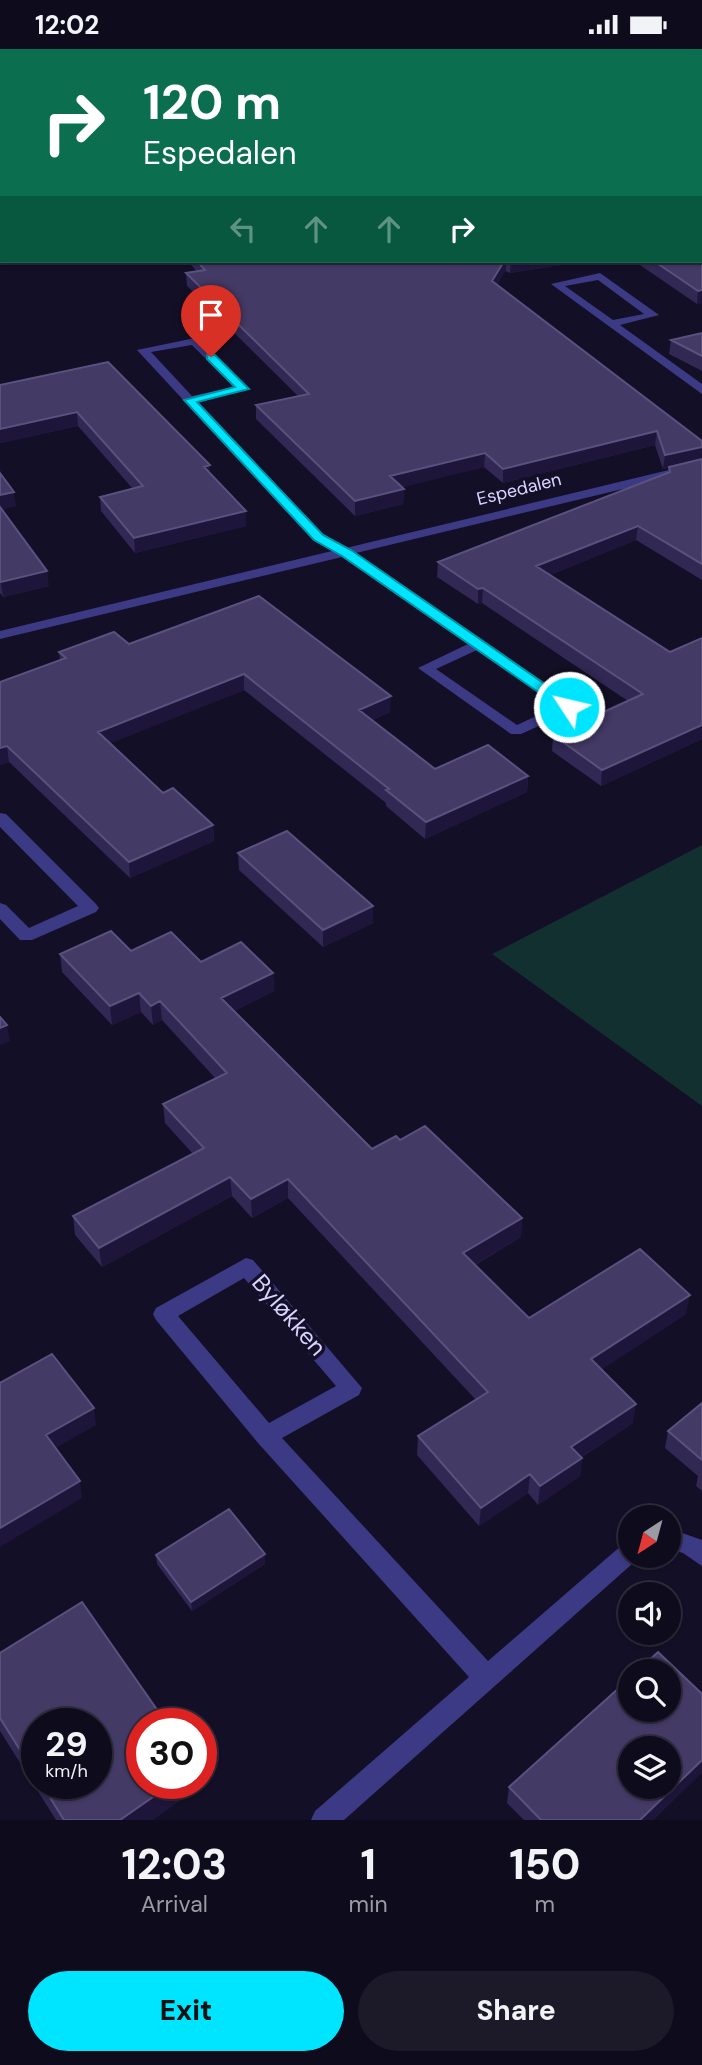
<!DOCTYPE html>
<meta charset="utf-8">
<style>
:root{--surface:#0e0b1c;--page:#1c1929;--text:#f1f3f6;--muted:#9b9ba3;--line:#2e2b3b;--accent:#00e5ff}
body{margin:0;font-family:"DM Sans",sans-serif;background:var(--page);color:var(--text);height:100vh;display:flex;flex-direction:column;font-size:26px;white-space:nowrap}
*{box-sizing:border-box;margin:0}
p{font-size:23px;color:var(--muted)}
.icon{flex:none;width:38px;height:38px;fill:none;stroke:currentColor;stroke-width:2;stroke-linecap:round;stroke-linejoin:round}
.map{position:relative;height:1771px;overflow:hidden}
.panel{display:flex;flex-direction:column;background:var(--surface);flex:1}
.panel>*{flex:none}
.banner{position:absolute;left:0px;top:0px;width:704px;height:214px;box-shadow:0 2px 5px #0004,0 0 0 2px var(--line);background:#0b6e4f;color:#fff;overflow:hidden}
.needle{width:46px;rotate:216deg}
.controls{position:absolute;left:618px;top:1456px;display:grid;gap:14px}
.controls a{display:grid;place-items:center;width:63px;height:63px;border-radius:50%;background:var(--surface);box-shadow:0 2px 5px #0004,0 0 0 2px var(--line);font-size:35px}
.speed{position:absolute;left:21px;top:1659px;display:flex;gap:14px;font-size:35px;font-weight:700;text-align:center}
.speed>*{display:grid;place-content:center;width:91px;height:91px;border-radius:50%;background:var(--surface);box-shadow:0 2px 5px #0004,0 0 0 2px var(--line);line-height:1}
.speed small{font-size:18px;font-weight:400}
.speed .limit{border:10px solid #d22;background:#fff;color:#111}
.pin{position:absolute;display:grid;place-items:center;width:60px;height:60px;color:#fff;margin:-72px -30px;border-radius:50% 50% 50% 0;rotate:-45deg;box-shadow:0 0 7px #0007}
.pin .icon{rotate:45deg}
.me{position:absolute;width:77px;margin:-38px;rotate:305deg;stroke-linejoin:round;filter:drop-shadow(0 0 5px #0008)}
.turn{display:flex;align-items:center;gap:24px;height:147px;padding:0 28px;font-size:32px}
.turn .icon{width:91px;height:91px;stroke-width:2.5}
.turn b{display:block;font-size:49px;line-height:60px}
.lanes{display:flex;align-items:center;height:66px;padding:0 28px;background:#0003;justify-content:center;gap:35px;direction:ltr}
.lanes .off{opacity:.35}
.eta{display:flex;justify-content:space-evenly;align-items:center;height:119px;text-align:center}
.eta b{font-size:42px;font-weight:800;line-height:49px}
.action{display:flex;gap:14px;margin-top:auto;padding:14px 28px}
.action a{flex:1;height:80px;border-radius:42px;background:var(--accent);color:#111;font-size:28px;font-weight:800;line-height:80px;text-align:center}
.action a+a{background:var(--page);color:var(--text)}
.status{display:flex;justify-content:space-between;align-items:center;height:49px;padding:0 35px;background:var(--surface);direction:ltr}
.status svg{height:19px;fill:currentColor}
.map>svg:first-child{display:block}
.green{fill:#12302f}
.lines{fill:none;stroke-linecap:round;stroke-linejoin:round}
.street{fill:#3d3a85;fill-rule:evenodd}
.wall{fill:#312854;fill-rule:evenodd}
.shaded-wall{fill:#1d163a}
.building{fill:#433a66;stroke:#5a527e;stroke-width:2;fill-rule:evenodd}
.route{fill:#00e5ff;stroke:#0095a6;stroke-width:2}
.labels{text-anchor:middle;stroke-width:7;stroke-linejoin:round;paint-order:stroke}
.far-street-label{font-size:18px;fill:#d9d4ff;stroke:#130f26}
.near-street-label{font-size:24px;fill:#d9d4ff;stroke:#130f26}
</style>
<div class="status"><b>12:02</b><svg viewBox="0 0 49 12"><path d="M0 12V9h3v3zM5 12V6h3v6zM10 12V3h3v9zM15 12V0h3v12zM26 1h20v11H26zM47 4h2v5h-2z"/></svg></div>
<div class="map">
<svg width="702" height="1771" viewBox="0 0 702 1771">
<rect width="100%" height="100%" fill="#130f26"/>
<path class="green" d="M702,796V1057L492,905Z"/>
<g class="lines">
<path class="street" d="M2,76V86L0,87V77Z
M600,224L659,266L620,276L702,335V345L551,235ZM598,231L644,265L613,271L565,237Z
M195,289L249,340L198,353L323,485L346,499L702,413V421L356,504L574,655L577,658L574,661L521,685H511L418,619L468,595L342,508L0,590V582L332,502L313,491L137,301ZM192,296L234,338L192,347L151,303ZM477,601L558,657L517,676L436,620Z
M0,764L6,765L96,855L99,859L96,863L32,891H20L0,870V854L6,856L29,879L78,857L0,778Z
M246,1209L253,1211L362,1339L359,1346L282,1389L488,1612L622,1496L630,1493V1507H641L344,1771H311L315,1762L469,1628L258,1394L156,1271L153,1265L156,1259ZM244,1229L336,1337L269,1374L178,1267Z
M668,1479L702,1491V1517L683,1504L668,1500Z"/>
</g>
<path class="wall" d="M702,197V254L697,255L634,212H702Z
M188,212H586L510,224L506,222L503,224L502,227L497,236L702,392V531L636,491L550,526L670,603L702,589V690L601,737L552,702L553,686L628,652L482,554L478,555L437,528L438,513L668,424L669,419L663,420L655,396L503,434L484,418L402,438L404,440L403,455L355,467L256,370V356L298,347L187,237L186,224L197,223Z
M702,284V322L669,305L671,291Z
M108,313L210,416V424L246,462V477L135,504L101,462L100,448L133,440L78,377L0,394V336Z
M0,424L16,457L2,460L49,537L3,548L0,544Z
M129,595L390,663L372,671L435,720L528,727L527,743L425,790L386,757V754L244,641L110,694L163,744L213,776L214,792L130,829L9,713L0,716V633L60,611L59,603Z
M238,804L373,874L323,898L239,821Z
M131,902L273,924L274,942L234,962L372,1100L400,1091L522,1169L521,1188L475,1216L529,1269L686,1265L602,1320L633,1374L582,1408L580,1427L538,1456L528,1444L479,1477L417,1406L418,1387L476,1351L288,1149L252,1169L232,1147L102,1218L75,1186L73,1167L193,1105L165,1074L163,1055L215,1029L162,971L153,976L141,963L112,976L62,923L60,905Z
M702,1354V1442L696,1437L698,1427L665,1399L668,1382Z
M156,1506L265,1515L192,1562L157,1515Z
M0,1604L142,1734H199V1738L152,1771H56L0,1682ZM37,1675L96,1734H37Z
M702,1645V1723L653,1771H524L507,1754L509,1738Z"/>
<path class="shaded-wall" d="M502,212H506V222L503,224L502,227L491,245L492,232Z
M511,212H586L510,224Z
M702,241V254L697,255L698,242Z
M77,363L78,377L0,394V380Z
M657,382L655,396L503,434V420Z
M702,398V411L663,420L665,406Z
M485,404L484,418L389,442L390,427Z
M210,416V431L204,418Z
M404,440L403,455L355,467V452Z
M14,443L16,457L0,461V446Z
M246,462V477L135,504L134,489Z
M638,477L636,491L535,532L536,517Z
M47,522L49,537L3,548L1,533Z
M483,539L482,554L478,555V540Z
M244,625V641L99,699L98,683Z
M391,647L390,663L359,676V661Z
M702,676V690L601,737L602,721Z
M7,697L9,713L0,716V699Z
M528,727L527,743L425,790L426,773Z
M213,776L214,792L130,829L129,813Z
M373,857V874L323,898V881Z
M273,924L274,942L222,968L221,949Z
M139,944L141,963L112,976L110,957Z
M160,952L162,971L153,976L151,957Z
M7,976L10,992L0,996V979Z
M230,1128L232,1147L102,1218L99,1199Z
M288,1130V1149L252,1169L251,1150Z
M522,1169L521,1188L462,1223L463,1204Z
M690,1246L686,1265L589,1329L591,1310Z
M636,1355L633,1374L569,1416L571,1398Z
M94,1359L96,1376L49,1403L46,1386Z
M582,1409L580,1427L538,1456L540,1437Z
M530,1425L528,1444L479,1477L481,1459Z
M80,1432L82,1449L0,1498V1479Z
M265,1505V1515L192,1562L191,1553Z
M702,1711V1723L653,1771H640Z
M173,1734H199V1738L152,1771H120Z"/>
<path class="building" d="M28,0H72V2H29Z
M167,0H470V2H167Z
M646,0H702V52V2H647Z
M0,83L2,86V176H0Z
M702,197V241L698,242L654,212H702Z
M197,212H502H501L503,214L492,232L702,392V398L665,406L657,382L503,420L485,404L390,427L404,440L355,452L256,356L309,345L186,224L205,221Z
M702,284V307L671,291Z
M108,313L210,416L204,418L246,462L134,489L100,448L143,437L77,363L0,380V336Z
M702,410V515L638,477L536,517L670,603L702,589V676L602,721L553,686L643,645L483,539L478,540L438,513L670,423L669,418Z
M0,424L14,443L0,446Z
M0,458L47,522L1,533L0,532Z
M259,547L391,647L359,661L435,720L488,696L528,727L426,773L386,741L389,740L244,625L98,683L163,744L173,739L213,776L129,813L7,697L0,699V633L66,609L59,603L114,583L129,595Z
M287,782L373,857L323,881L238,804Z
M111,882L131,902L171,883L201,913L241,893L273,924L221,949L372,1100L396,1087L400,1091L425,1077L522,1169L463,1204L529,1269L640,1200L690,1246L591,1310L636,1355L571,1398L582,1409L540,1437L530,1425L481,1459L418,1387L488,1343L288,1130L251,1150L230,1128L99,1199L73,1167L204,1099L163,1055L227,1024L160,952L151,957L139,944L110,957L60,905Z
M0,968L7,976L0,979Z
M52,1305L94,1359L46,1386L80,1432L0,1479V1334Z
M702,1354V1411L668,1382Z
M229,1460L265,1505L191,1553L156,1506Z
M82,1553L167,1675H142V1734H173L120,1771H64L41,1734H96V1675H37V1728L0,1669V1604Z
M658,1603L702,1645V1711L640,1771H541L509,1738L630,1629V1661H668V1622H637ZM630,1699H668V1738H630Z"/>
<path class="route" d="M207,306H215L249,340L197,353L323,486L351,501L574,655V661H564L342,507L314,491L184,351L235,338L207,310Z"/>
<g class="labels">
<g class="far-street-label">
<text transform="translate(519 440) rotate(-14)" y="6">Espedalen</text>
</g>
<g class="near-street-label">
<text transform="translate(289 1266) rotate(49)" y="8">Byløkken</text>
</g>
</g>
</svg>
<div class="controls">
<a><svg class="needle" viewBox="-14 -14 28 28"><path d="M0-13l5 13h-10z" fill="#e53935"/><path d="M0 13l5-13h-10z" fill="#9b9ba3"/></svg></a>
<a><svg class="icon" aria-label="sound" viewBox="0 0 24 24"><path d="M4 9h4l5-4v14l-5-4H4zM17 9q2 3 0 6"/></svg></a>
<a><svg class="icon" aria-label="search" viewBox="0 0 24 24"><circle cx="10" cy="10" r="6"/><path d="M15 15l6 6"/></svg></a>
<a><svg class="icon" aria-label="layers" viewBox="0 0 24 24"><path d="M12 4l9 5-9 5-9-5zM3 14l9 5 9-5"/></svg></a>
</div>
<div class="speed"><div>29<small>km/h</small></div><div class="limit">30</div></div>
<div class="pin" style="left:211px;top:308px;background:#d93025"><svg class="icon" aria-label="arrive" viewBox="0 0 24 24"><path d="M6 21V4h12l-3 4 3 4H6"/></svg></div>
<svg class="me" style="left:569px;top:658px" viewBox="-20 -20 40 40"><circle r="17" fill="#00e5ff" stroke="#fff" stroke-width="3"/><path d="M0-11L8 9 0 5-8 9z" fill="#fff"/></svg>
<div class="banner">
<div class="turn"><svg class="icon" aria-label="right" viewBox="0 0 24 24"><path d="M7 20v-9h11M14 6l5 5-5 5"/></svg><div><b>120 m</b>Espedalen</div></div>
<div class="lanes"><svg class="icon off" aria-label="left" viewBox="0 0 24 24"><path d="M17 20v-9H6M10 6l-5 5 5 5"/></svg><svg class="icon off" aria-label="ahead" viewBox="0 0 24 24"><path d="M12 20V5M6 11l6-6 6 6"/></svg><svg class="icon off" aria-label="ahead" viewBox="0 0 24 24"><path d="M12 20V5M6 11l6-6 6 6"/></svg><svg class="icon" aria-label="right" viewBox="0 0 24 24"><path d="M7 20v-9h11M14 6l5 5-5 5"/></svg></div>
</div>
</div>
<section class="panel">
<div class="eta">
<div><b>12:03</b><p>Arrival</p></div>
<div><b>1</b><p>min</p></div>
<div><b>150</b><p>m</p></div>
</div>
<div class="action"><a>Exit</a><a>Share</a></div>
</section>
